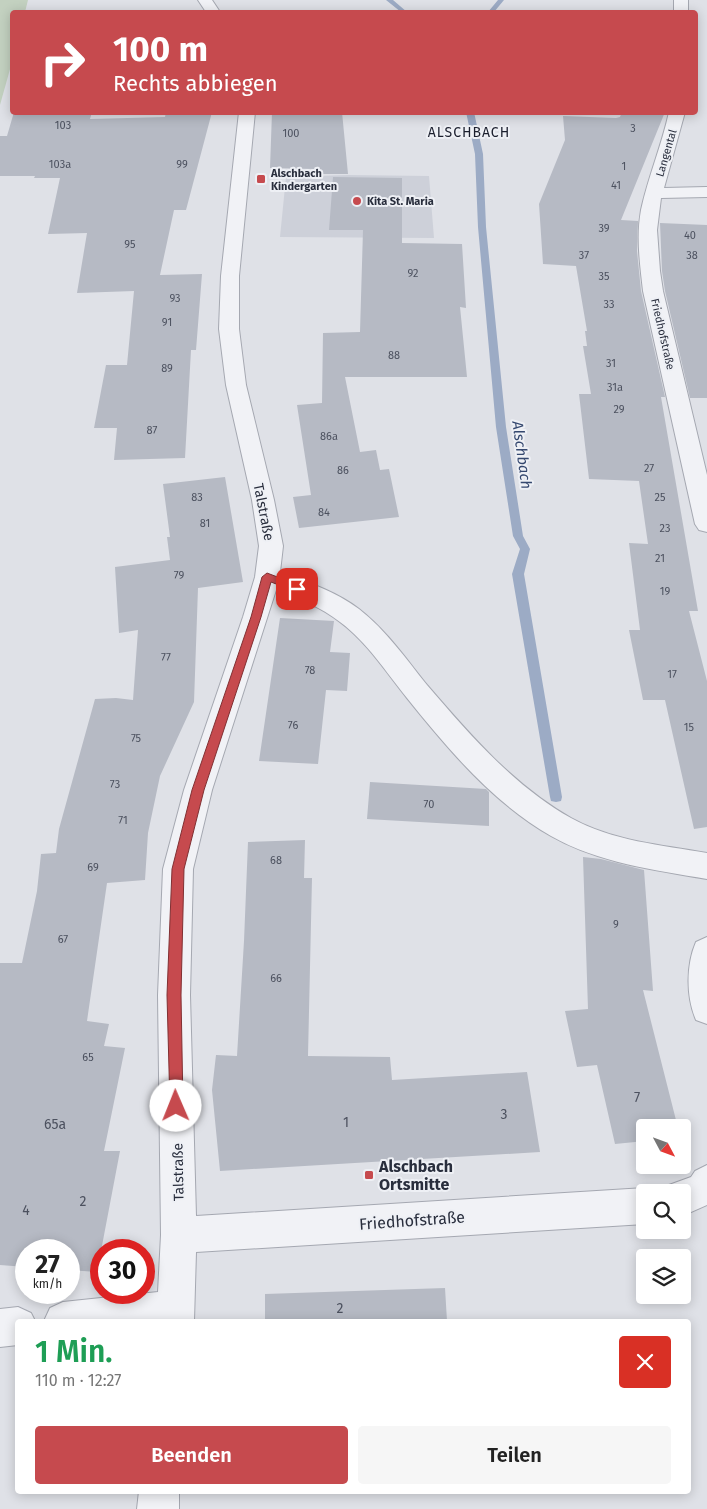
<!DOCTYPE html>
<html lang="de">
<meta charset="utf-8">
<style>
:root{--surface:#fff;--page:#f6f6f6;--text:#222;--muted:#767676;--accent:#c64a4e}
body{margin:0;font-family:"Fira Sans",sans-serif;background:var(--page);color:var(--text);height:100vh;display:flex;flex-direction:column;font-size:19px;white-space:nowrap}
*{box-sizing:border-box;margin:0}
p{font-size:16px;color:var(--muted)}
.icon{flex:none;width:28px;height:28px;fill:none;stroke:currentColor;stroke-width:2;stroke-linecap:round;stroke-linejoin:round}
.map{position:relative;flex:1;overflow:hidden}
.sheet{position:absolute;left:15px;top:1319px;width:676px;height:175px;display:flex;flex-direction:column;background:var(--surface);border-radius:5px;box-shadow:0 2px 12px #0003}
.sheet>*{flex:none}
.banner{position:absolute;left:10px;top:10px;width:688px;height:105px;border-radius:5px;box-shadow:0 2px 12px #0003;background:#c64a4e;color:#fff;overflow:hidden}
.needle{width:32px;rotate:131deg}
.fabs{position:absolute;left:636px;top:1119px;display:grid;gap:10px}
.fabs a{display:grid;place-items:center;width:55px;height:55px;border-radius:5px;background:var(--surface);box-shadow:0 2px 12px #0003;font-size:25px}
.speed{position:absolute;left:15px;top:1239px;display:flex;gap:10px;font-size:25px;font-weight:700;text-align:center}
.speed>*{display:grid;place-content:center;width:65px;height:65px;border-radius:50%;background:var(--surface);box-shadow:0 2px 12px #0003;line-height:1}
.speed small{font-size:12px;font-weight:400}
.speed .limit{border:8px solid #d22;background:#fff;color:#111}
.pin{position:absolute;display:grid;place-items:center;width:42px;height:42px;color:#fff;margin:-21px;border-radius:10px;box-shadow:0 2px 8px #0006}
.me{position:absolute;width:55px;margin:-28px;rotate:359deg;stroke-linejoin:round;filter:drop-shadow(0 0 4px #0008)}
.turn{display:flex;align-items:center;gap:18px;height:105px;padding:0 20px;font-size:22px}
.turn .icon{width:65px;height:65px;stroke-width:2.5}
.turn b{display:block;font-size:35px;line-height:42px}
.round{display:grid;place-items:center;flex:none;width:52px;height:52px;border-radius:5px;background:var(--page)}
.summary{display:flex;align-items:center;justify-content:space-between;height:85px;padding:0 20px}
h1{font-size:30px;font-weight:600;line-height:38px;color:#1e9e55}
.button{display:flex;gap:10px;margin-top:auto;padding:10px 20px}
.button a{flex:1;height:58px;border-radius:5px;background:var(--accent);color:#fff;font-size:20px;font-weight:600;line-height:58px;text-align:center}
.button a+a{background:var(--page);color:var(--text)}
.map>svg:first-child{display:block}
.built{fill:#cdd0d9}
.green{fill:#c3d1c0}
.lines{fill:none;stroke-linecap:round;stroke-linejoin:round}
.stream{fill:#9cabc5;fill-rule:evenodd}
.building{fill:#b6bac4}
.minor-casing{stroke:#a5a8b1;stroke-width:2}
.minor{fill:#f1f2f6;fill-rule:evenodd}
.route{fill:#c64a4e;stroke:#813033}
.poi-dot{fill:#c64a4e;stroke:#eef0f5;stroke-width:2}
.labels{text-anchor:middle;stroke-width:4;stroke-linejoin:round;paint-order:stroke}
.number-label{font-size:11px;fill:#4c515f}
.far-street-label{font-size:11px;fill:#292e3d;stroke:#eef0f5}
.far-poi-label{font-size:11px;font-weight:bold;fill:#292e3d;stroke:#eef0f5;text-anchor:start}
.far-quarter-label{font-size:14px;letter-spacing:1px;fill:#1b1f2e;stroke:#eef0f5}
.street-label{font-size:14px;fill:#292e3d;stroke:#eef0f5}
.near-number-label{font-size:14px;fill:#4c515f}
.water-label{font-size:15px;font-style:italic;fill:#35486f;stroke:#eef0f5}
.near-poi-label{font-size:16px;font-weight:bold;fill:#292e3d;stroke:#eef0f5;text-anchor:start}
.near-street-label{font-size:16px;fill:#292e3d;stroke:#eef0f5}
</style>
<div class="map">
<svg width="707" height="1509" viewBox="0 0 707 1509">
<rect width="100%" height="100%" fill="#dfe1e7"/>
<path class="built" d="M349,175L429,176L434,238L280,237L286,177Z"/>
<path class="green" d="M0,0H28L25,12H12V62L0,105Z"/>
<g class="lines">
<path class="stream" d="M386,0H393L407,12H401Z
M498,0H504L494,12H488Z
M466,112H474L483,154L486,227L506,427L523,536L530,549L524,574L562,797L561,801L556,802L551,801L550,797L512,574L520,549L513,536L496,427L478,227L475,154Z"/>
</g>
<path class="building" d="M14,112H92L90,119L165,117L166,112H212L186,210H174L160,275L202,274L196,350H191L185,458L114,460L117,428H94L106,365H127L134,291L77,293L87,233L48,234L60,178H34L35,176H0V136H7Z
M272,112H342L348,174H314V169L270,168Z
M622,112H665L621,220L638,221L637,251L641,291L665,397H661L698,611H689L707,681V827L694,829L665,700H643L629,630H640L629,543L648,544L639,481L589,479L579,394H591L583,346H587L585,331H587L576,266L543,264L539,204L565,140L563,116L616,118L620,117Z
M333,177L402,178V243L462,244L466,308L460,307L467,377H345L360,452L376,450L380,470L389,469L399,517L299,528L293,497L311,495L297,405L322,403L323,333L360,332L363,230H329Z
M660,223L707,225V398H690L665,291L662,271Z
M225,477L243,582L198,588L194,702L160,776L148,833L145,880L107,883L87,1021L109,1024L104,1046L125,1048L104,1151H120L97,1272L69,1270V1250H26V1267L0,1265V963H22L37,891L41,854L56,853L59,829L95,699L116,698L133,700L138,630L119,633L115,567L170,560L167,537H170L163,484Z
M280,618L334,621L330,652L350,653L347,691L326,690L318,764L259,761Z
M370,782L486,789L489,792V826L367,819Z
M305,840L304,878H312L308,1056L390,1057L392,1080L527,1072L540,1152L220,1171L212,1090L216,1055L237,1056L244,941L248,842Z
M583,857L601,859L644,870L653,991L643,990L678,1128H645V1141L615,1144L597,1065L577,1067L565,1011L588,1009Z
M445,1288L447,1321H265V1294Z"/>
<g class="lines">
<g class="minor-casing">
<path id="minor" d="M198,0H212L220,12H206Z
M674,0H688V12H674Z
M239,112H255L239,276V329L246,385L274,500L283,546L280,572C307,582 335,591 359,609C386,630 406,659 427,685C469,734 514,786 571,818C612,841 662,845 707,853V879C655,870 598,863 551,836C493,803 448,749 407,698C386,672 367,642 340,622C321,607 298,598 276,590L212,790L193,869L190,995L196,1216L645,1188L655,1192H645V1224L196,1252L194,1321H44L50,1308L63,1302L158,1292L161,1235L158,995L163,869L184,790L243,617L255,577L259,546L252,500L226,385L219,329L221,276Z
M669,112H685L664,188L707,187V197L661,198L657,230L660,271L663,291L707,475V532L699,530L695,524L643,291C640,264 636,237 641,210C648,177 662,145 669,112Z
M707,937V1024L696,1020C686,997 686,965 696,942Z
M707,1165V1205L682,1216V1192H667L669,1185L691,1177L695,1171Z
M18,1307L31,1313L35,1321H18V1345L0,1347V1309Z
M139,1491H179V1509H137Z"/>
</g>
<use href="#minor" class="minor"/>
</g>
<path class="route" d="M267,573L301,586L302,589L297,592L271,582L261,617L204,790L184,869L181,995L183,1106L181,1111L176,1113L172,1111L170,1106L167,995L172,869L192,790L251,617L262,577Z"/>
<g class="poi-dot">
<rect x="256" y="174" width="10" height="10" rx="2.5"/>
<circle cx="357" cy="201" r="5"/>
<rect x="364" y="1170" width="10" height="10" rx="2.5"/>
</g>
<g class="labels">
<g class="number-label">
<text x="63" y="129">103</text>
<text x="633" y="132">3</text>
<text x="291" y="137">100</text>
<text x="60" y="168">103a</text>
<text x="182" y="168">99</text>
<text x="624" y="170">1</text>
<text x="616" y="189">41</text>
<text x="604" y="232">39</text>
<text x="690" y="239">40</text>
<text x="130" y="248">95</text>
<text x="584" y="259">37</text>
<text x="692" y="259">38</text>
<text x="413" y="277">92</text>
<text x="604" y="280">35</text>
<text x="175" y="302">93</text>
<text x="609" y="308">33</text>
<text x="167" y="326">91</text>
<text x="394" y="359">88</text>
<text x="611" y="367">31</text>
<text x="167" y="372">89</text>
<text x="615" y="391">31a</text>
<text x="619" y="413">29</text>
<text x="152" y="434">87</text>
<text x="329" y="440">86a</text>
<text x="649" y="472">27</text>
<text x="343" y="474">86</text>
<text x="197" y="501">83</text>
<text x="660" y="501">25</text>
<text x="324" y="516">84</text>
<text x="205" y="527">81</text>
<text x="665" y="532">23</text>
<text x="660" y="562">21</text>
<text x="179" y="579">79</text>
<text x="665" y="595">19</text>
<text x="166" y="661">77</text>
<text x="310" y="674">78</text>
<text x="672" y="678">17</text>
<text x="293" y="729">76</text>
<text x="689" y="731">15</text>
<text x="136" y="742">75</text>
<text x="115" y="788">73</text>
<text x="429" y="808">70</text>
<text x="123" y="824">71</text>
<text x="276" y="864">68</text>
<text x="93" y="871">69</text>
<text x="616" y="928">9</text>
<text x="63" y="943">67</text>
<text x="276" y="982">66</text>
<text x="88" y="1061">65</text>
</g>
<g class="far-street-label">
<text transform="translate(666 153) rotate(-74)" y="4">Langental</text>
<text transform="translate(663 334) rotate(77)" y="4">Friedhofstraße</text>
</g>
<g class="far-poi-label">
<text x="271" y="177">Alschbach<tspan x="271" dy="13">Kindergarten</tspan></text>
<text x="367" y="205">Kita St. Maria</text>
</g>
<g class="far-quarter-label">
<text x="469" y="137">ALSCHBACH</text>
</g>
<g class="street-label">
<text transform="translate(264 512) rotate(79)" y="5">Talstraße</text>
<text transform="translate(178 1172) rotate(-91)" y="5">Talstraße</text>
</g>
<g class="near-number-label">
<text x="637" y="1102">7</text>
<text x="504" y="1119">3</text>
<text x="346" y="1127">1</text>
<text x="55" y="1129">65a</text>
<text x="83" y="1206">2</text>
<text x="26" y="1215">4</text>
<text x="340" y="1313">2</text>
</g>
<g class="water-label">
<text transform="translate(522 455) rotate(82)" y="5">Alschbach</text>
</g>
<g class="near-poi-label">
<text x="379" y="1172">Alschbach<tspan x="379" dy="18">Ortsmitte</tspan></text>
</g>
<g class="near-street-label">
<text transform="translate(412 1220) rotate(-4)" y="6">Friedhofstraße</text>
</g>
</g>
</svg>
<div class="fabs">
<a><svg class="needle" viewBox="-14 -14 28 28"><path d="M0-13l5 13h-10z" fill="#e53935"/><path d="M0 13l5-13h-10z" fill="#767676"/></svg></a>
<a><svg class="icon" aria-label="search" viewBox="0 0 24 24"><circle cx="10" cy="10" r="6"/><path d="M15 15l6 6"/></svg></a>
<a><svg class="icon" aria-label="layers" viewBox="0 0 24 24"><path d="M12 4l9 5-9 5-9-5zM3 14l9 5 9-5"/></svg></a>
</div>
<div class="speed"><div>27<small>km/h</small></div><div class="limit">30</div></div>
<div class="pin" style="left:297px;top:589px;background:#d93025"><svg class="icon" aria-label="arrive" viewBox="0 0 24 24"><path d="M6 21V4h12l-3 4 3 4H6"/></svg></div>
<svg class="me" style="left:176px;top:1106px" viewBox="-20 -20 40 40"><circle r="19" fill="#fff"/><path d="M0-13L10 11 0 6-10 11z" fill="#c64a4e"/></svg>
<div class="banner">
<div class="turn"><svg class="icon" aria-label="right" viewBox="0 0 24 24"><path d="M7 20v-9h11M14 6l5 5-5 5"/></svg><div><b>100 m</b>Rechts abbiegen</div></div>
</div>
<section class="sheet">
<div class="summary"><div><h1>1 Min.</h1><p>110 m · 12:27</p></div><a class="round" style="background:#d93025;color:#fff"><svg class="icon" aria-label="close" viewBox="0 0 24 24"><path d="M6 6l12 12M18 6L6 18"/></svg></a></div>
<div class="button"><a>Beenden</a><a>Teilen</a></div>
</section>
</div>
